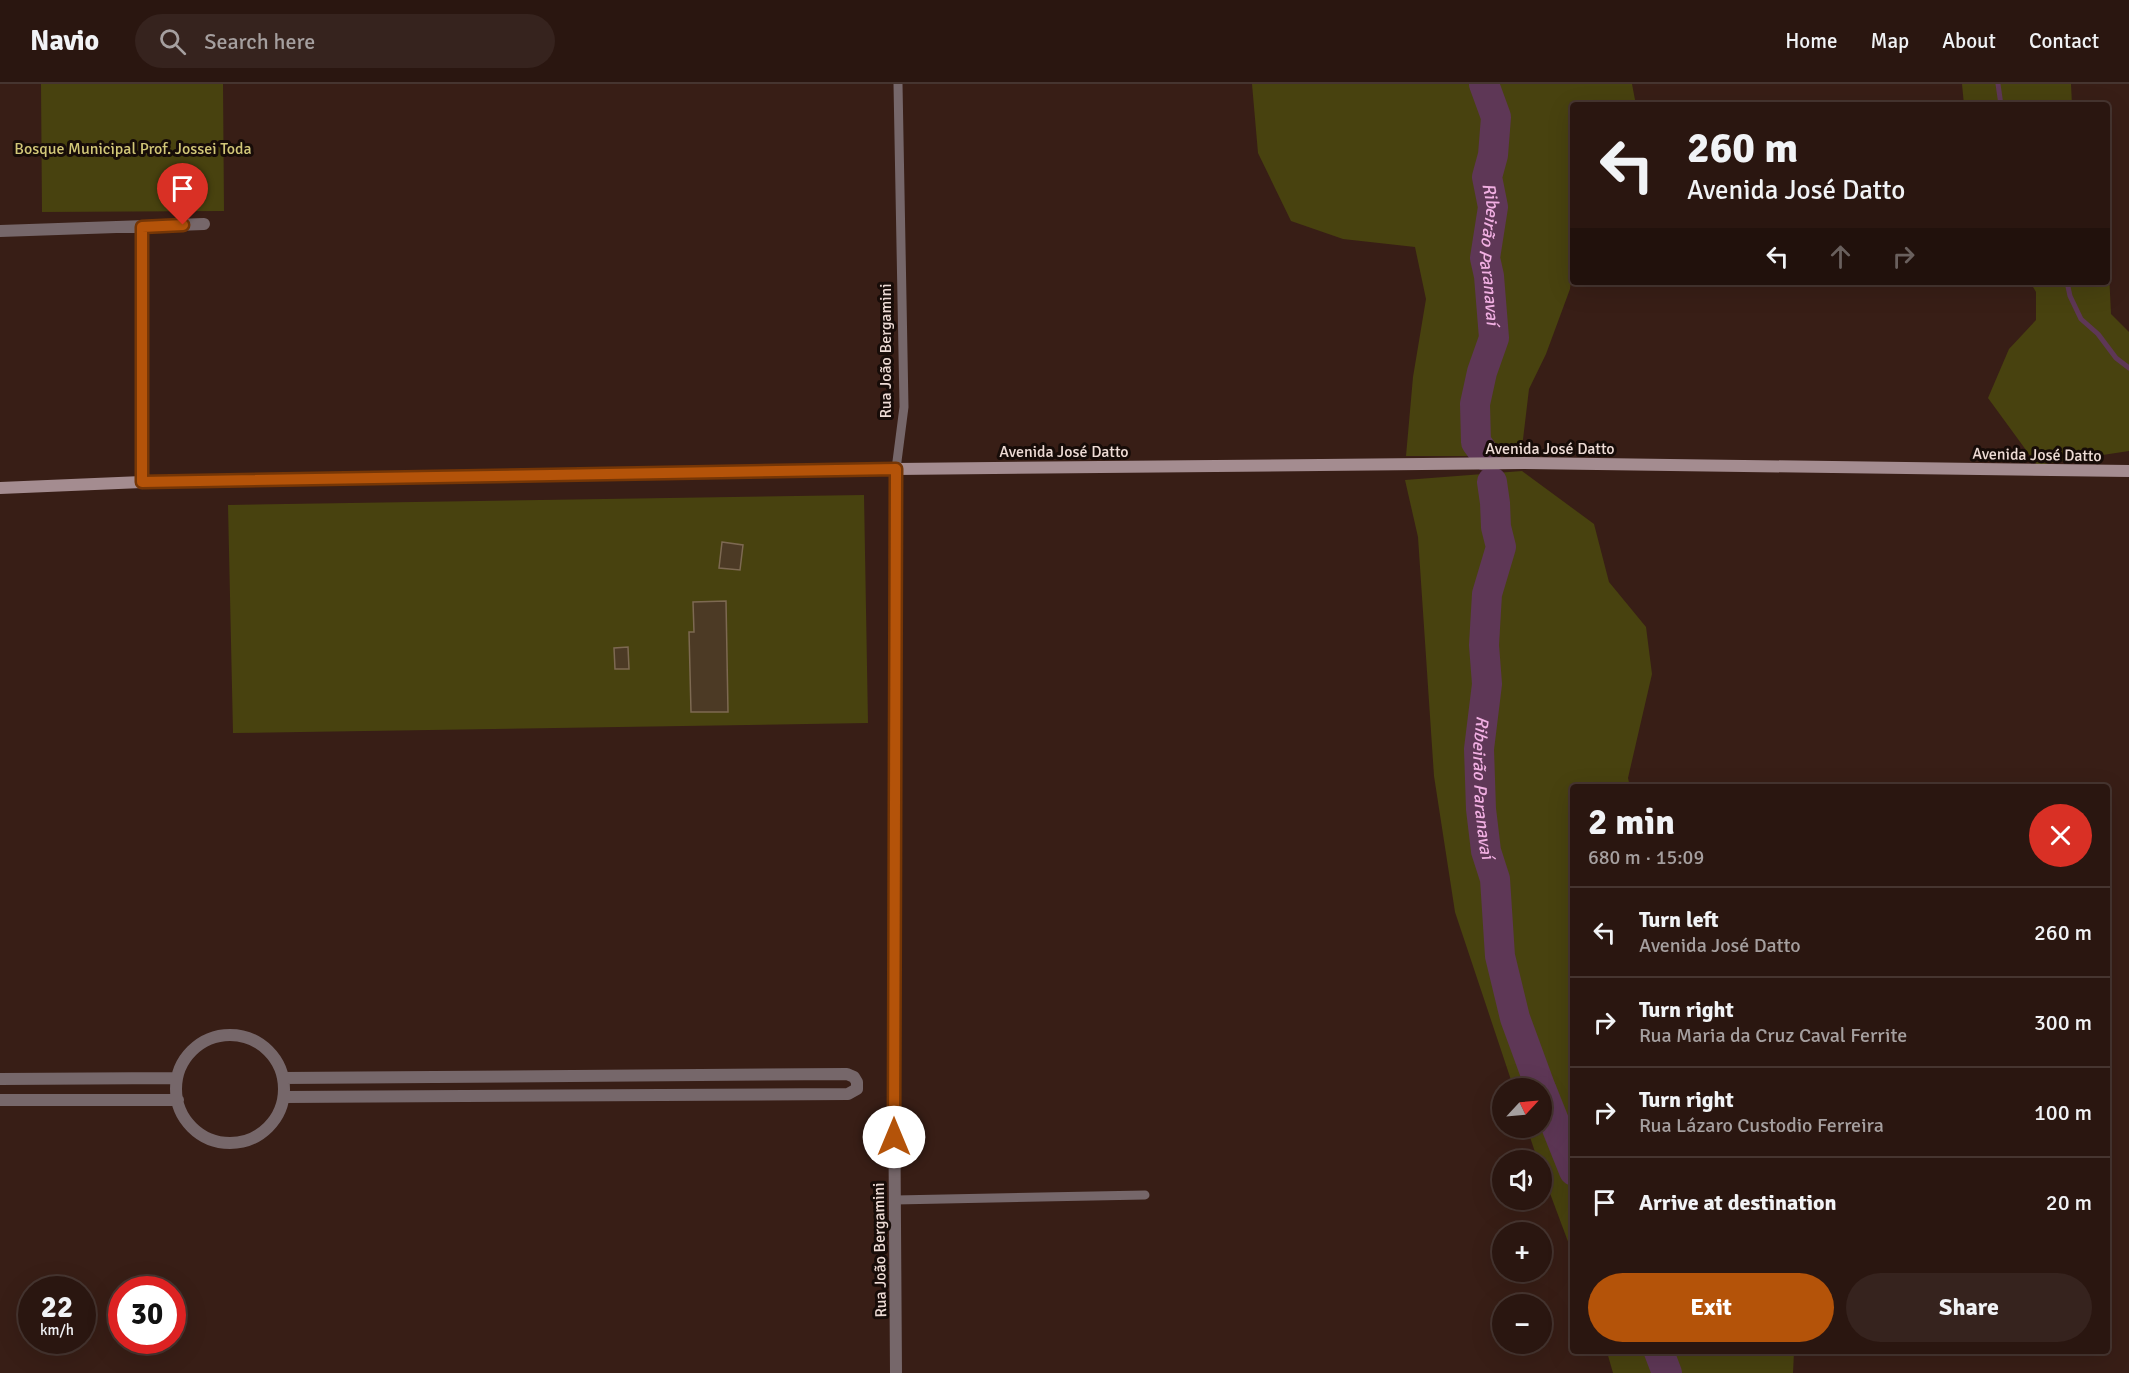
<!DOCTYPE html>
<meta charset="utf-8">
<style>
:root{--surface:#2a1610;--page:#36231e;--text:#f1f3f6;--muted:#a59f9f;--line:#463530;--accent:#b45309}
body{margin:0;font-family:Signika,sans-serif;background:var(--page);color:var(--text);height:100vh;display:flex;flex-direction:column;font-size:22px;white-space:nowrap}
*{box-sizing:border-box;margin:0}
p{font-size:20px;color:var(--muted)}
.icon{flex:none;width:33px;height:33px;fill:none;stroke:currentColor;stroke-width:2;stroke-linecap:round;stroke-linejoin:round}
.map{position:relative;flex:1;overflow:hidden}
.drawer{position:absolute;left:1570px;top:700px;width:540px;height:570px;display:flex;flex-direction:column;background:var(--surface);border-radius:6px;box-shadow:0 6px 24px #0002,0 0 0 2px var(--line)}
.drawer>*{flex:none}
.banner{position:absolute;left:1570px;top:18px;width:540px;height:183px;border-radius:6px;box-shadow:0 6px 24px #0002,0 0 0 2px var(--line);background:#2a1610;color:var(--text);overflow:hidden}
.needle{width:39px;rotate:64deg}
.buttons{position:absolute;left:1492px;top:994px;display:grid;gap:12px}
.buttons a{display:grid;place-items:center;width:60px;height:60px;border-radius:50%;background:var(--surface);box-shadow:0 6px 24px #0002,0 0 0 2px var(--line);font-size:30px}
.speed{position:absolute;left:18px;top:1192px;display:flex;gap:12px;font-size:30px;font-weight:700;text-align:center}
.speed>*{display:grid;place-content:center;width:78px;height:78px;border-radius:50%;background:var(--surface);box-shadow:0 6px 24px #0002,0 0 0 2px var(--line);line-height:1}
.speed small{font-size:15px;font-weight:400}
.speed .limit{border:9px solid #d22;background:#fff;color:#111}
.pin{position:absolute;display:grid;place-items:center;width:51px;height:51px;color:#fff;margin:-62px -26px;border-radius:50% 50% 50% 0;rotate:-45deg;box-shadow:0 0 6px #0007}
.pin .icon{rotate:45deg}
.me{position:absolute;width:66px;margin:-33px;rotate:0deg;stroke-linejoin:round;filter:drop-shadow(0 0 4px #0008)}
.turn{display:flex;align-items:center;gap:21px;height:126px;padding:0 18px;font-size:27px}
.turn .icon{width:78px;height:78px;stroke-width:2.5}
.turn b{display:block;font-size:42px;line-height:51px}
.lanes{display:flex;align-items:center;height:57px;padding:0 18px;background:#0003;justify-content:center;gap:30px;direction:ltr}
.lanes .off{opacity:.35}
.round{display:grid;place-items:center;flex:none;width:63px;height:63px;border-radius:32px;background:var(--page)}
.overview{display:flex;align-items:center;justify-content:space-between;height:102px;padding:0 18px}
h1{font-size:36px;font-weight:800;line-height:45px}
.primary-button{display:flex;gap:12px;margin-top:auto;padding:12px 18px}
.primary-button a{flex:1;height:69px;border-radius:36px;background:var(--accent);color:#fff;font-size:24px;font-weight:800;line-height:69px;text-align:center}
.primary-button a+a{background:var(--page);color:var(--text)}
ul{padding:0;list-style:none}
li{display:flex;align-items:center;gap:18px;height:90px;padding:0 18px;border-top:2px solid var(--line)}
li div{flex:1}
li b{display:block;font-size:22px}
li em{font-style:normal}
header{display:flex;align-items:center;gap:36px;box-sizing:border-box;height:84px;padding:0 30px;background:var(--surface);border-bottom:2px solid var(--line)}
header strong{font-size:28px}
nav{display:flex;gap:33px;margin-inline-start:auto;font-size:21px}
.search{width:420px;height:54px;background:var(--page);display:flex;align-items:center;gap:15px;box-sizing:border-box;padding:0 21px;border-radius:33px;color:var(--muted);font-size:22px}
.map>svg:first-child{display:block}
.green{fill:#48420f}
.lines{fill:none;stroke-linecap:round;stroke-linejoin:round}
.stream{stroke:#5e3756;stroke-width:5}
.river{stroke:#5e3756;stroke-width:30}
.building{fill:#4c3a25;stroke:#7d6952;stroke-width:1.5}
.service{stroke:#76676a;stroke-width:9}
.minor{stroke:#76676a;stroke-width:12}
.secondary{stroke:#a48c90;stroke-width:12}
.route-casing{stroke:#753606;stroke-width:15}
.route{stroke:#b45309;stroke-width:10}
.labels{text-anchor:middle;stroke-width:6;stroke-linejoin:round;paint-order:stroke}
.park-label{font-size:16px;fill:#d2c778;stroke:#170c08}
.street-label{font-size:16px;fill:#eedcd6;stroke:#170c08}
.water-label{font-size:18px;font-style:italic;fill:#f1afe2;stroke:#170c08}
</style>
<header>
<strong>Navio</strong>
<div class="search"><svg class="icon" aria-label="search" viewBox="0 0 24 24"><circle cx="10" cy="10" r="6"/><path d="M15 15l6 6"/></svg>Search here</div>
<nav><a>Home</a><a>Map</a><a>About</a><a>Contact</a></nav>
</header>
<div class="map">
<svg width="2129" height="1289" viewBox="0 0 2129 1289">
<rect width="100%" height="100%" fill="#381e16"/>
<path class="green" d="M41,0H223L224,127L42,128Z
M1252,0H1632L1636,21H1574V166L1570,205L1546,270L1529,305L1521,372H1406L1413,293L1426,215L1415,163L1343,155L1291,137L1258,69Z
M1962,0H2071L2072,21H1964Z
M2108,167L2111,230L2129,248V367L2037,381L1988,314L2009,265L2036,236V208L2030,198H2108Z
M1522,387L1594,440L1609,498L1646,543L1652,590L1628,694L1630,703L1574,704L1573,1171L1545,1096L1542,1088V1077H1538L1527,1044H1542V1005H1514L1455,828L1434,692L1418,453L1405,396Z
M864,411L868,639L233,649L228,421Z
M1607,1268H1794L1793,1289H1613Z"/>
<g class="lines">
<path class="stream" d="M1998,0L2001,21
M2067,198L2070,212L2081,235L2098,250L2116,274L2129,284"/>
<g class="river">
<path id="s1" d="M1484,0L1496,33L1493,71L1487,93L1493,123L1485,174L1489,192L1494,254L1482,288L1475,320L1476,358L1486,372"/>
<path id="s2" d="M1492,398L1495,419L1496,443L1501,463L1487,510L1484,561L1487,600L1479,665L1481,725L1486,767L1495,795L1500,872L1515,934L1541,1005"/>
<path d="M1542,1007L1574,1087"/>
<path d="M1659,1268L1667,1289"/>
</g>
</g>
<path class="building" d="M722,458L743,461L740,486L719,484Z
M726,517L728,628H691L689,548H694L693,518Z
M628,563L629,585H615L614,564Z"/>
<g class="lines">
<path class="service" d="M896,385L904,323L898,0
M895,1116L1145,1111"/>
<path class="minor" d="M0,147L204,140
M142,398V143
M176 1005a54 54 0 1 1 108 0a54 54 0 1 1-108 0Z
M283,994L847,990L854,993L857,998V1005L848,1010L284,1013
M0,995L177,994
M0,1016H178
M896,1289L894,991L896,385"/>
<path class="secondary" d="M0,404L142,398L896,385L1524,379L2129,387"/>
</g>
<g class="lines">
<g class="route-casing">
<path id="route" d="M183,141L142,143V398L896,385L894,1053"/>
</g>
<use href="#route" class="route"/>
</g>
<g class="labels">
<g class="park-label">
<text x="133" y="70">Bosque Municipal Prof. Jossei Toda</text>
</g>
<g class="street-label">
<text transform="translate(885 267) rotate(-90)" y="6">Rua João Bergamini</text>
<text x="1550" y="370">Avenida José Datto</text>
<text x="1064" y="373">Avenida José Datto</text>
<text transform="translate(2037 370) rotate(1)" y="6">Avenida José Datto</text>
<text transform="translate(879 1166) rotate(-91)" y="6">Rua João Bergamini</text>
</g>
<g class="water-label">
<text dy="6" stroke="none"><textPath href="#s1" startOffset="174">Ribeirão Paranavaí</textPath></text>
<text dy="6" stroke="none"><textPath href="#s2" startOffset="309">Ribeirão Paranavaí</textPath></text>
</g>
</g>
</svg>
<div class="buttons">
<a><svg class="needle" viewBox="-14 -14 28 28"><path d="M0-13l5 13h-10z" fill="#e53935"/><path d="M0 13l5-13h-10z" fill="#a59f9f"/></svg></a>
<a><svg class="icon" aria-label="sound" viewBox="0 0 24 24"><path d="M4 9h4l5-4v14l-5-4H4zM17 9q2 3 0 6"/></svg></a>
<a>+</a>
<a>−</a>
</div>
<div class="speed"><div>22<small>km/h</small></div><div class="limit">30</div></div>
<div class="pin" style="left:183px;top:141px;background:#d93025"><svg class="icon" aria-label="arrive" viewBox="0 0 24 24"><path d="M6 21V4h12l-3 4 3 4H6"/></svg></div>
<svg class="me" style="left:894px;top:1053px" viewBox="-20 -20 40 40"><circle r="19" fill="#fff"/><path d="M0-13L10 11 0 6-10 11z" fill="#b45309"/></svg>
<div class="banner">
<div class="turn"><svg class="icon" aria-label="left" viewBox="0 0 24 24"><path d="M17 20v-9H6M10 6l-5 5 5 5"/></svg><div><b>260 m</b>Avenida José Datto</div></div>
<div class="lanes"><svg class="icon" aria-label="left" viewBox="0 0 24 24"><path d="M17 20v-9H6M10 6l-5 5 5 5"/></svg><svg class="icon off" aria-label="ahead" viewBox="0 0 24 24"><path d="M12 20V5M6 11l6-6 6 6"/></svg><svg class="icon off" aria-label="right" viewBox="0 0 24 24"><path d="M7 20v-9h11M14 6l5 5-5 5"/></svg></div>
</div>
<section class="drawer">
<div class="overview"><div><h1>2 min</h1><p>680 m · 15:09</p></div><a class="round" style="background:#d93025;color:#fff"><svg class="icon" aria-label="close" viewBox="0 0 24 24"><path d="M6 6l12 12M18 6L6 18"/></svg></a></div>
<ul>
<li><svg class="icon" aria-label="left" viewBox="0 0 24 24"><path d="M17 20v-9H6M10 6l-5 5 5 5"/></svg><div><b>Turn left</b><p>Avenida José Datto</p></div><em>260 m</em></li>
<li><svg class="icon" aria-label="right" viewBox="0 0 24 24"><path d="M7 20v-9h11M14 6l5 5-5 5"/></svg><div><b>Turn right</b><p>Rua Maria da Cruz Caval Ferrite</p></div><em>300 m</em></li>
<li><svg class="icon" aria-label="right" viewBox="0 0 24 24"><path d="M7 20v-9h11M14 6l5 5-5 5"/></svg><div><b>Turn right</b><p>Rua Lázaro Custodio Ferreira</p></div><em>100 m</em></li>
<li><svg class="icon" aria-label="arrive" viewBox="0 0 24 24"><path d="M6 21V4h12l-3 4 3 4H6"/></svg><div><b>Arrive at destination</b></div><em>20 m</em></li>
</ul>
<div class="primary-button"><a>Exit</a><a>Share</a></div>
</section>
</div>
